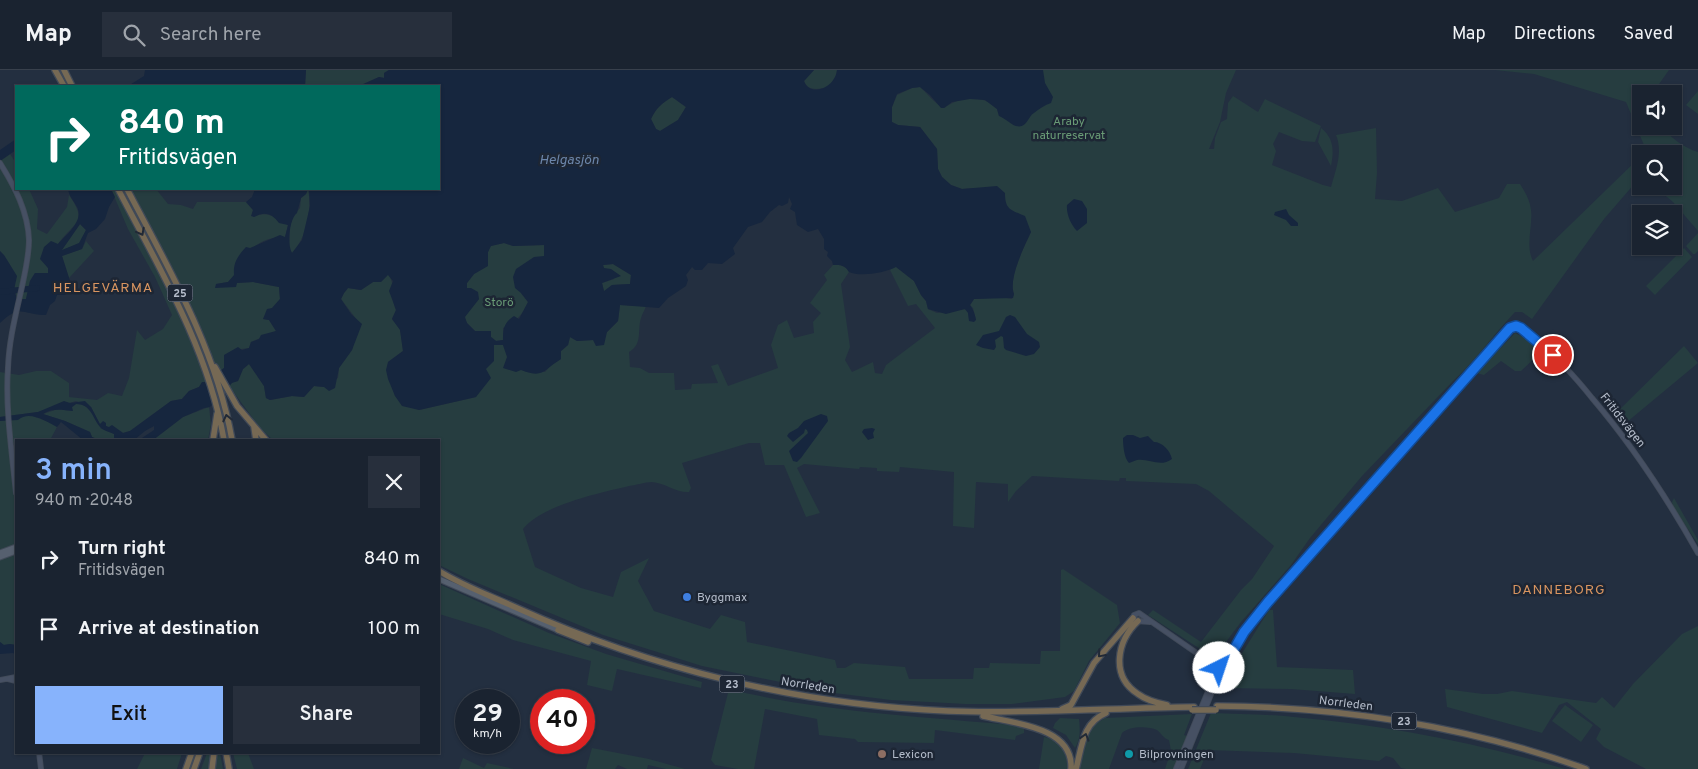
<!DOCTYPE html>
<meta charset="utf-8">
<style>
:root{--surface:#1a2330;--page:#272f3c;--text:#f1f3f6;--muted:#9fa4ab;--line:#38404c;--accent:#87b3fc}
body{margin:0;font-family:Overpass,sans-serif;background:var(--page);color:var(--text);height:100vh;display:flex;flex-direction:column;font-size:19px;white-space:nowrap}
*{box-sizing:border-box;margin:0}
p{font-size:16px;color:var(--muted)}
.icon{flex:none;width:28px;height:28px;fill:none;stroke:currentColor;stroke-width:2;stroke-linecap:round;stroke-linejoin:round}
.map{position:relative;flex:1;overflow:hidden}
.drawer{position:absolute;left:15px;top:369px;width:425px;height:315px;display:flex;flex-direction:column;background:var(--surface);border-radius:0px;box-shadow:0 1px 4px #0004,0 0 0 1px var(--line)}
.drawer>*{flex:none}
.top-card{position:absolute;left:15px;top:15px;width:425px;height:105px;border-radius:0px;box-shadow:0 1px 4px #0004,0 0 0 1px var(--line);background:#00695c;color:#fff;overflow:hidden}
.buttons{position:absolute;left:1632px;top:15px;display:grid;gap:10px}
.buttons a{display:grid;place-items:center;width:50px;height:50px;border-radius:0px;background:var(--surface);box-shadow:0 1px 4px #0004,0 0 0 1px var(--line);font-size:25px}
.speed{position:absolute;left:455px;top:619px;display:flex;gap:10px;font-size:25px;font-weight:700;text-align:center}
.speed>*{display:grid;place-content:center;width:65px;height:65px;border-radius:50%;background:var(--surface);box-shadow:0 1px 4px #0004,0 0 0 1px var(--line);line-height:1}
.speed small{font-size:12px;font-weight:400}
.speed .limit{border:8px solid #d22;background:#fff;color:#111}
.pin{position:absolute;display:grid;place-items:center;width:42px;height:42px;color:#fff;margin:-21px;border:2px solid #fff;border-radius:50%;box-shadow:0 1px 5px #0007}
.me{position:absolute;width:55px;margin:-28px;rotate:41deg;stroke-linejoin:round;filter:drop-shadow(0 0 4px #0008)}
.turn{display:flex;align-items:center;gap:18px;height:105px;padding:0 20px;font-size:22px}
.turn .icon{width:65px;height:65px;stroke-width:2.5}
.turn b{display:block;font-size:35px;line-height:42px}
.round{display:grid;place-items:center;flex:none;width:52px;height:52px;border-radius:0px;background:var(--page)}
.headline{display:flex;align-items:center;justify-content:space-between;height:85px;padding:0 20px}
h1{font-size:30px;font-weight:600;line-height:38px;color:var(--accent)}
.cta{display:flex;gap:10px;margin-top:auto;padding:10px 20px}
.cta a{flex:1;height:58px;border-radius:0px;background:var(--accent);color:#111;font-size:20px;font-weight:600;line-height:58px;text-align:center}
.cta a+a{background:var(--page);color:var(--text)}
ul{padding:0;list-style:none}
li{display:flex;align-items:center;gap:15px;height:70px;padding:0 20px}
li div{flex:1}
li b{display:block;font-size:19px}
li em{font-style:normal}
header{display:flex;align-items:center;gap:30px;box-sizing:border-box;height:70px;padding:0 25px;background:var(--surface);border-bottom:1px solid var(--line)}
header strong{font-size:24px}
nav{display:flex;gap:28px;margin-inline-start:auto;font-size:18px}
.search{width:350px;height:45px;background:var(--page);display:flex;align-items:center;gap:12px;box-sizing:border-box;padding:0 18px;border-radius:0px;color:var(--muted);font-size:19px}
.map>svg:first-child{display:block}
.green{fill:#263d40}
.water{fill:#16263e;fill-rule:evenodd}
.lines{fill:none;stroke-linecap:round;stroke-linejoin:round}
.river{stroke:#16263e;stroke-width:6}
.secondary-casing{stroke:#414a58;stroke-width:6}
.primary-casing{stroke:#414a58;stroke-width:7}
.highway-casing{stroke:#404957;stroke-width:8}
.secondary{stroke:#465063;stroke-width:4.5}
.primary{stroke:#56606f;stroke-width:5}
.highway{stroke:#766954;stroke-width:5.5}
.highway-bridge-casing{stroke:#404957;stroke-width:8;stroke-linecap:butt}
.highway-bridge{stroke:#766954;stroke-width:5.5}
.oneway{stroke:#212936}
.route-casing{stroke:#114b97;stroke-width:12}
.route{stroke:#1a73e8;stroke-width:9}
.shop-dot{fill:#3f7fe0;stroke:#1d2634;stroke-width:2}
.education-dot{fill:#8d6e63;stroke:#1d2634;stroke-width:2}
.culture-dot{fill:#0f9aa8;stroke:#1d2634;stroke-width:2}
.labels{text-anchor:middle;stroke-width:5;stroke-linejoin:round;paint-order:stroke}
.shield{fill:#1d2634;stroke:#878f9d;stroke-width:1}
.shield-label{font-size:11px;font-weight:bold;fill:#b4bcca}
.park-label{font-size:12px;fill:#6a9c76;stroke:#1d2634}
.street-label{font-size:12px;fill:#b4bcca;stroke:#1d2634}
.poi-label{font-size:12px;fill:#b4bcca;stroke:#1d2634;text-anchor:start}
.water-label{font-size:14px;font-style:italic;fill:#6c86aa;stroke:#1d2634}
.neighbourhood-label{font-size:14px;letter-spacing:1px;fill:#d99560;stroke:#1d2634}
</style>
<header>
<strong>Map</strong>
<div class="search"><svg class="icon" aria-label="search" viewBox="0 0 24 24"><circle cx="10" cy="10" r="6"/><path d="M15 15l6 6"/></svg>Search here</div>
<nav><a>Map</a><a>Directions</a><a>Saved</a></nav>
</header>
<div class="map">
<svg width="1698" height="699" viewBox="0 0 1698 699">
<rect width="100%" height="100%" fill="#232f40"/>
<path class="green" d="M306,0H389L384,3L385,8L379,7L359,16H305Z
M814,0H837L836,6L829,17C819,19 808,22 804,11Z
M1007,0H1236L1226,23L1220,52L1209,79H1214L1215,68L1221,52L1227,49L1228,33L1233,26L1258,42L1265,29L1321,56L1315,72L1302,71L1279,62L1273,74L1276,81L1272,95L1323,115L1331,117C1336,99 1343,82 1336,65L1376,58L1377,103L1375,129L1402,131L1438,118L1455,142L1499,128L1507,114H1520C1525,122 1530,130 1531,140C1533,156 1525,176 1533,191L1641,86V112H1636L1604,149L1532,249L1522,242H1515C1494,264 1476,290 1453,311L1362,406L1310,468L1291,495L1241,552L1214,588L1148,545L1153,540L1201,572L1241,520L1252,509L1274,476L1209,421L1196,414L1126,411V408H1120L1119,411L1032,406L1016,421L1008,432V414L976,412L974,458L953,456L954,402L900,397L899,402L877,401V398L860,397L859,399L804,394L797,398L820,443L806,447L784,395H765L760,373H749L682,393L691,418L689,422C677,423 665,413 652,412C645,412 637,415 629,416C600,423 542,435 523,459L535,497L581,518L613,527L621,502L649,488L638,511L654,541L710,559L721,545L745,552L747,572L835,590L837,598H845L854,593L905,597L909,609H973L974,598H989L990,593L1040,594L1041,581H1060L1061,500L1063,499L1117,535L1120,553L1089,591L1074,621L1065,627L1012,634H966L891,630L834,623L702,596L603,565L468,509L439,495V370H273L260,358L229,316L232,312L238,311L243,299L249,294L264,316L266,328L270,330L292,326L304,327L314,316L324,317L338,308L339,298L352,280L357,250L341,229L344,223L348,218L361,220L373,212L388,204C397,217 390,226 396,240L392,249L400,259L403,281L388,292L395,326L419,340L476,327L494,275H503C512,300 521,300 545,302L551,295L561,289V281L568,275L570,267L577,271L593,270L607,262L618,251L620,235L646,236C645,240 642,244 641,248C637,261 643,274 629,282L630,297L640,298L649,303H674L675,320L691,319L692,314L718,313L711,296L718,294L728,316L778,298L771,275L778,255L787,250L794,268L814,263L813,252L821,243L810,233L827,210L824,205L833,195C841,195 845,195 849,202L841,214L850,277L845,290L852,302L873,292L875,303L882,304L886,295L935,258L916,234L908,236L890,200L895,196L914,211L921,225L926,231L928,239L937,243L964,239L968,241L969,249L976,250L973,238L970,235L974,229L1001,227L1012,229L1014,224C1008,209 1024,177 1031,162L974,118L962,119L951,115L942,107L938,99L937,79L920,57L898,55L892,52V37L897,25L912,18L920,17C928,24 935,34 944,38C955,30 970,26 983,30C988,31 993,36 997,39L999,46Z
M1495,0H1669L1652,24H1641V56H1661C1670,67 1684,78 1698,82V161L1673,132L1654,116H1674V84H1643L1646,80L1626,32L1534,4Z
M1698,21V44L1686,35Z
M672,27L686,37L678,50L660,61L656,59L651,49C656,38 662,33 672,27Z
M1321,58C1334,68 1334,81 1331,96L1318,72Z
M10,84L16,93V119H29L38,139L37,159L47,164L67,137L69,125C89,154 74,151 58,174C53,180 50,188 46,195L48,198V203H35L30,211L26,229H17L10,195L0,181V91Z
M111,119H135L136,121L141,119H156L168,134L181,135L193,139L197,132H246L253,140L252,145L254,147C267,140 276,148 288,155L285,167C259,167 249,180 234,199L235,205L228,212L216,214L253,212L279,217L280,229L263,249L269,250L276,261L251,272L249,278L234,280L225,285L224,298L206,312L202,313L199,317L189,321L182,329L171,331L130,361L123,363L112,356L109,358L106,356L100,358L114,364L115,368L99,370L92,367L90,362L65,351L43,344L58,339L72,341V337L76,334C89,334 92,344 99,353L91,337L76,331L38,342L0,347V302L19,305L36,301H51L69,313V327L97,330L108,323L122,326L129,308L137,260L145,270L163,259L172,245L155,207L128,159Z
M308,119C312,138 307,168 292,183L289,178L290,157L293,146L300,138L301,128L306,124Z
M80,154L86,160L80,173L61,181Z
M1698,163V181L1695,184H1693L1686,176Z
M86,171L94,181L69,208L62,186L82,179Z
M504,173L513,176L544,175L545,186L521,223L528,232C522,246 516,251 503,258L504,270L496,271L491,267V261H475L467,253L464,247L479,229L467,218V213L474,204L487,196L488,182L490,176Z
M1684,178L1692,187L1655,225L1646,216Z
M613,194L631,205L630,214L612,215L604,222L602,213L614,209L604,198L603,195Z
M1515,263L1545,278L1521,301H1515L1501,291L1484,305L1476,303Z
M1684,276L1698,293L1621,357L1613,346Z
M209,337L211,354L208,370H153L183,347Z
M30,345L49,352L57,357L50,370H16V575L10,574L3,575L0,572V351Z
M1674,428L1698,470V474L1673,437L1672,432Z
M439,514L549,563L606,584L702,612L701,618L617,599L612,621L587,615L591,591L513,570L488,559L439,544Z
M1269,540H1273L1277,597L1353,600L1355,624L1291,619L1224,618L1234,596Z
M1698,556V699H1646L1604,677L1596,669L1601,659L1567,632L1559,635L1542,663L1447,637L1445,619L1483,624H1497L1512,621L1596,633L1602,627L1614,638L1633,614L1682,564Z
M729,619C821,642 917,646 1012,655L1024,659V663L1016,666L1015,670L935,660L934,673L858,672L855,669L819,665L817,649L765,639L754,699H738L715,695L711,690Z
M1565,635L1593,655L1581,672L1552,651Z
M1211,643C1238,644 1266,644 1294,647C1386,655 1477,673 1565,699H1406L1401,698L1393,688L1386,686L1379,691L1294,683L1208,680L1200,699H1188Z
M1192,644L1184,665L1187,666L1174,699H1165L1171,681L1169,670C1163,668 1162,664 1157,660C1148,656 1129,656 1122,663L1109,699H1079L1088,666L1095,654L1105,648Z
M1060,648L1079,649C1080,659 1081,669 1075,678L1066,665L1053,658L1055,653Z
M1044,667C1059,669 1069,685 1067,699H1039Z
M592,678L649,689L685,699H666L648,695L647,699H627L618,695L615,699H586Z
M145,683V682L182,683L177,699H137Z
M207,683H220L223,699H201Z
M233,683H248L254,699H237Z
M463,688L484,698L487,693L514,699H459Z"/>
<path class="water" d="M145,0H306L305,16H128L144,6Z
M389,0H814L804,11C809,27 835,19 837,0H1043L1045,13L1053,27L1051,33C1045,35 1039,39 1034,43C1028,46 1027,59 1016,56C1012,55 1006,49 999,46L997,39L985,30L970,29L952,32L944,38H941L930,25L920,17L912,18L897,24L892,37V52L898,55L920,57L937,79L938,99L942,107L951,115L962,119L997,116L1005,123C1005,140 1011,140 1025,146L1031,162C1024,177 1008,209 1014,224L1013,228L974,229L970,235C973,239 975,244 976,250L974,252L969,251L968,243L965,239L946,244L928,239L926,231L921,225L914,211L896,197C885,203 860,207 849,202C845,195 841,195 833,195L832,191L827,186L828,182L824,179V169L818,159L808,162L797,155L795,142L790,139L792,134L789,127L788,133L782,136L779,135L770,142L762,152L748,157L733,178L735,184L722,194L708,193L702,200H695L692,197L686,205L688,210L686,216L668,228L659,238L620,235L618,251L607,262L604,275L596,276L593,270L577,271L570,267L568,275L561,281V289C543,300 544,309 521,300L516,302L503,298L507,287L503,275H494V291L486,299L491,308L476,327L419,340L402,336L395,326L388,309L386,300L388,292L403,281L400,260L392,249L396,240L389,221L393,211L388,205L381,212H373L361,220L348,218L344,223L341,229L351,244L362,254L352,280L339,298L335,318L329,321L324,317L314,316L304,327L292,326L270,330L266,328L264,316L249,294L243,299L238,311L232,313L210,337L204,338L183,347L153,370H139L154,360V356L145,361L134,370H100L114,368V364C110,362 102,360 100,357C92,347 91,334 76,334L72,337L73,341C62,340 52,338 43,344L65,351L90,362L92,367L99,370H83L61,352L57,357C46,351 29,340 18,350L0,351V347L38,342L64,331L70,333L85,331L91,337L100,354L103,351L106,353V356L109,357L112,355L123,363L130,361L171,331L182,329L189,321L199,317L202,312H206L224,298V285L238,277L242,280L249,278L251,272L259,269L261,265L276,261L269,250L263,249L267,239L272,238L280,229L279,217L253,212L237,213L236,217L215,218L216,214L228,212L234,205C233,192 238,186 246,177L250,178L280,165L285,167L288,155L279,153C272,143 264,141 254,147L251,146L253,140L246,132L252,127L255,119H308L306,124L301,128L297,143C289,149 287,175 292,183L302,170L310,136L309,119H439V16H359L379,7L384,8V3ZM672,27L686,37L678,50L660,61L656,59L651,49C656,38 662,33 672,27ZM504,173L513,176L544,175V186L534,187L516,199L513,207L515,218L521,223L528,232L519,249L514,246C504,253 503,258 503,270L496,271L491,267V261H475L467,253L465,247L479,229L478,222L471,218H467V213L474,204L488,196V182L491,176ZM613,194L631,205L630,214L612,215L604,221L602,213L621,206L611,199L604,198L603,195Z
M16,69V80L0,91V80Z
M68,119H111L115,127L109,137L105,149L96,159L88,163L82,179L62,186L70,211L67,214L69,220L65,225H57L55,231L50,235L46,245C23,245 20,233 0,253V181L4,185L17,206L14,220L17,229H26L30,211L35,203H48V198L40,189L44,177L51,171L58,174C67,164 84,151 77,137C73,130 69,126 68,119ZM80,154L86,160L79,173L62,180Z
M1074,129L1082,131L1087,139V153L1077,161C1071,155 1066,144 1067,135Z
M1286,139L1289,145L1298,153V156H1291L1286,150L1274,145L1275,142Z
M1010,245L1015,247L1027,264L1039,272L1040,277L1034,284L1026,286L1006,280L1004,278L1003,267L1001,266L995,270L996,277L994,280L983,278L976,275L983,265L999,261L1006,247Z
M821,344L827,346L828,351L801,388L797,392L793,391L789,381L808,363L807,360L805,359L804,363L793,372L787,366L789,363L798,358L804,351Z
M872,358L875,359L873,363L874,368L868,370L862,362L864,359Z
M1127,365H1133L1140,368L1148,366L1154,372C1162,372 1170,380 1172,389C1160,398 1149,388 1137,390C1134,391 1132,392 1129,393C1124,388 1123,375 1123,368Z
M0,572L4,575L10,574L16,575V585L13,583L0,584Z"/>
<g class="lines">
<path class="river" d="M0,222L37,218"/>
<g class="secondary-casing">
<path id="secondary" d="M0,93C15,117 28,142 29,170C29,184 26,198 23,212C17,240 9,268 8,298C5,336 12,384 16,423
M1150,552L1136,551L1134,549V545L1139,543L1221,600
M8,609L16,611
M0,610L16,607
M39,682L41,699
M1176,699L1214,607L1232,577L1268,532L1508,261L1513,257C1523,257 1532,267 1539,273C1559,289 1576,308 1592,328C1633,376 1667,428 1698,483
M1181,699L1214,617L1238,573"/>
</g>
<g class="primary-casing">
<path id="primary" d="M0,483L16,477
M0,487L16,481
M439,509L558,560"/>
</g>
<g class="highway-casing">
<path id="highway" d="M55,0L64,16
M64,0L72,16
M118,119C160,199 208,279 224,370
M127,119C169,199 216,279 232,370
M215,297L237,336L266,370
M254,357L256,370
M213,370L217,344
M439,501C463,516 491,526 517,538C652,599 799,635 948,641C1030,644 1112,638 1194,637
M1138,551C1117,571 1110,606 1138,624C1146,630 1157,633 1167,635
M558,560L588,572
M1217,636C1343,637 1467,656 1586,699
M1062,639L1071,635L1094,593L1133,548
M983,646C1013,653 1074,657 1071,699
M226,682L229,699
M186,699L192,682
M194,699L200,682
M212,699L214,682
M1076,699C1082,677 1082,653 1106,643"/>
</g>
<use href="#secondary" class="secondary"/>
<use href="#primary" class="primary"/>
<use href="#highway" class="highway"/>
<g class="highway-bridge-casing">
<path id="highway-bridge" d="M1192,640H1216"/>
</g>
<use href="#highway-bridge" class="highway-bridge"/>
</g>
<defs><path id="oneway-chevron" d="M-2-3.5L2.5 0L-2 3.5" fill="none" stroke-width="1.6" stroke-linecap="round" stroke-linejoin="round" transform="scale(1.25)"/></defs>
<g class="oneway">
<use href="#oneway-chevron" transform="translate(141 162) rotate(62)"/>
<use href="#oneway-chevron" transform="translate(227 348) rotate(-103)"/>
<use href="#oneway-chevron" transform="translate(1101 584) rotate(131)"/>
<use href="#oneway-chevron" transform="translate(1085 667) rotate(-73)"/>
</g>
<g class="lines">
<g class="route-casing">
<path id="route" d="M1219,598L1222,600L1244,562L1268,532L1510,258L1516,256L1521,258L1553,285"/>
</g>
<use href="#route" class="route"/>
</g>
<circle class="shop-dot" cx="687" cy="527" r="5"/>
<circle class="education-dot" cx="882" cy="684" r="5"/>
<circle class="culture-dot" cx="1129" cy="684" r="5"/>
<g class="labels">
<g class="shield">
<rect x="167.5" y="214.5" width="25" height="17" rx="4"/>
<rect x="719.5" y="605.5" width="25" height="17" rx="4"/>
<rect x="1391.5" y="642.5" width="25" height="17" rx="4"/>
</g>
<g class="shield-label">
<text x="180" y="227">25</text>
<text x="732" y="618">23</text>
<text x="1404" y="655">23</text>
</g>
<g class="park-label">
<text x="1069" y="55">Araby<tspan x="1069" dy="14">naturreservat</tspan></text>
<text x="499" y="236">Storö</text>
</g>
<g class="street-label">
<text transform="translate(1623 350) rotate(52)" y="4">Fritidsvägen</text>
<text transform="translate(808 615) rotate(9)" y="4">Norrleden</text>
<text transform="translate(1346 633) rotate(7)" y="4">Norrleden</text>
</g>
<g class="poi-label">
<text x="697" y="531">Byggmax</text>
<text x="892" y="688">Lexicon</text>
<text x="1139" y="688">Bilprovningen</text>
</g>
<g class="water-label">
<text x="569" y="94">Helgasjön</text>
</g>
<g class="neighbourhood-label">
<text x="103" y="222">HELGEVÄRMA</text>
<text x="1559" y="524">DANNEBORG</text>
</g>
</g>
</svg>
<div class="buttons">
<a><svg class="icon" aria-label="sound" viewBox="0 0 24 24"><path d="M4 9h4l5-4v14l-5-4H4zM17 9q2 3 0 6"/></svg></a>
<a><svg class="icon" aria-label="search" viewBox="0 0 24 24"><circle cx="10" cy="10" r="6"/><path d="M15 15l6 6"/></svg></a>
<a><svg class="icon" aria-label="layers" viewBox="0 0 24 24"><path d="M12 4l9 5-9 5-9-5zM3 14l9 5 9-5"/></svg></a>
</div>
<div class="speed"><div>29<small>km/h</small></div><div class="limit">40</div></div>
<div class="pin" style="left:1553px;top:285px;background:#d93025"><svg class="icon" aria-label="arrive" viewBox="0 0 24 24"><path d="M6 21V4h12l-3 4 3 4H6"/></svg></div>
<svg class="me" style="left:1219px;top:598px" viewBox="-20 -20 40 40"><circle r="19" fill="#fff"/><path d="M0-13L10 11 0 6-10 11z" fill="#1a73e8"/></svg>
<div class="top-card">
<div class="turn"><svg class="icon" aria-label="right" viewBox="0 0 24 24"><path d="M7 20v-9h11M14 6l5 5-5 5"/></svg><div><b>840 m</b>Fritidsvägen</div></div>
</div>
<section class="drawer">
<div class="headline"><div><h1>3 min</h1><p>940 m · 20:48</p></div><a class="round"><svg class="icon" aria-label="close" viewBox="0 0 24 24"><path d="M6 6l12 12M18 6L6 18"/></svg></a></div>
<ul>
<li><svg class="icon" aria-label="right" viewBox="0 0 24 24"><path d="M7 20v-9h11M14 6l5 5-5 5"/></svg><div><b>Turn right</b><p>Fritidsvägen</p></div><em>840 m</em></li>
<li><svg class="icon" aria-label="arrive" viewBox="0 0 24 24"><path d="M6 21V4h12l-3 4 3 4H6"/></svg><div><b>Arrive at destination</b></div><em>100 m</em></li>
</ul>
<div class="cta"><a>Exit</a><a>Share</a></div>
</section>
</div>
